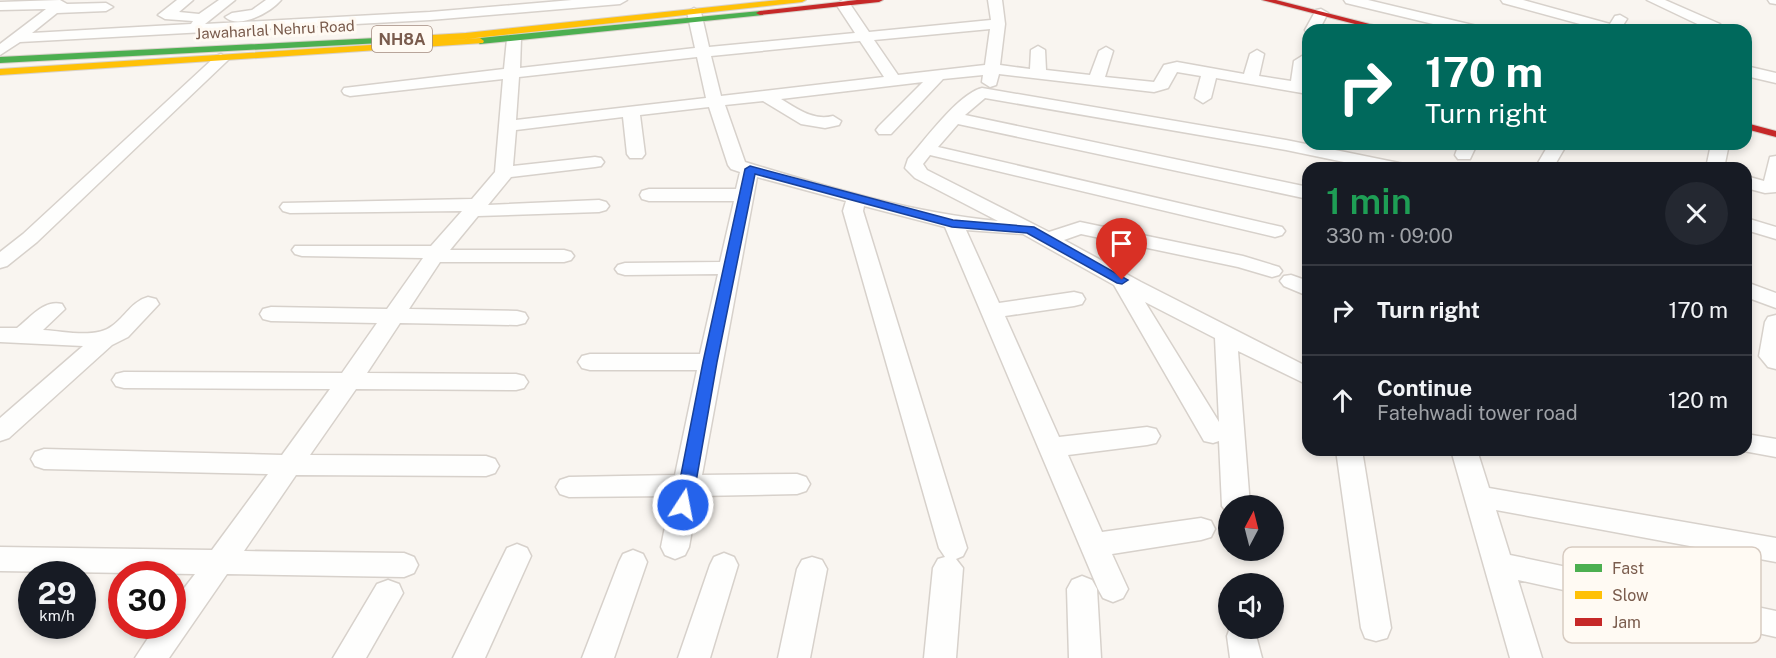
<!DOCTYPE html>
<meta charset="utf-8">
<style>
:root{--surface:#171b24;--page:#242831;--text:#f1f3f6;--muted:#9ea1a6;--line:#363941}
body{margin:0;font-family:"Public Sans",sans-serif;background:var(--page);color:var(--text);height:100vh;display:flex;flex-direction:column;font-size:22px;white-space:nowrap}
*{box-sizing:border-box;margin:0}
p{font-size:20px;color:var(--muted)}
.icon{flex:none;width:33px;height:33px;fill:none;stroke:currentColor;stroke-width:2;stroke-linecap:round;stroke-linejoin:round}
.map{position:relative;flex:1;overflow:hidden}
.details{position:absolute;left:1302px;top:162px;width:450px;height:294px;display:flex;flex-direction:column;background:var(--surface);border-radius:18px;box-shadow:0 3px 9px #0003}
.details>*{flex:none}
.guide{position:absolute;left:1302px;top:24px;width:450px;height:126px;border-radius:18px;box-shadow:0 3px 9px #0003;background:#00695c;color:#fff;overflow:hidden}
.needle{width:39px;rotate:7deg}
.buttons{position:absolute;left:1218px;top:495px;display:grid;gap:12px}
.buttons a{display:grid;place-items:center;width:66px;height:66px;border-radius:50%;background:var(--surface);box-shadow:0 3px 9px #0003;font-size:30px}
.speed{position:absolute;left:18px;top:561px;display:flex;gap:12px;font-size:30px;font-weight:700;text-align:center}
.speed>*{display:grid;place-content:center;width:78px;height:78px;border-radius:50%;background:var(--surface);box-shadow:0 3px 9px #0003;line-height:1}
.speed small{font-size:15px;font-weight:400}
.speed .limit{border:9px solid #d22;background:#fff;color:#111}
.pin{position:absolute;display:grid;place-items:center;width:51px;height:51px;color:#fff;margin:-62px -26px;border-radius:50% 50% 50% 0;rotate:-45deg;box-shadow:0 0 6px #0007}
.pin .icon{rotate:45deg}
.me{position:absolute;width:66px;margin:-33px;rotate:11deg;stroke-linejoin:round;filter:drop-shadow(0 0 4px #0008)}
.turn{display:flex;align-items:center;gap:21px;height:126px;padding:0 24px;font-size:27px}
.turn .icon{width:78px;height:78px;stroke-width:2.5}
.turn b{display:block;font-size:42px;line-height:51px}
.round{display:grid;place-items:center;flex:none;width:63px;height:63px;border-radius:32px;background:var(--page)}
.overview{display:flex;align-items:center;justify-content:space-between;height:102px;padding:0 24px}
h1{font-size:36px;font-weight:600;line-height:45px;color:#1e9e55}
ul{padding:0;list-style:none}
li{display:flex;align-items:center;gap:18px;height:90px;padding:0 24px;border-top:2px solid var(--line)}
li div{flex:1}
li b{display:block;font-size:22px}
li em{font-style:normal}
.map>svg:first-child{display:block}
.lines{fill:none;stroke-linecap:round;stroke-linejoin:round}
.street-casing{stroke:#d7d1cb;stroke-width:3}
.fast-casing{stroke:#d9d2cb;stroke-width:2}
.slow-casing{stroke:#d9d2cb;stroke-width:2}
.jam-casing{stroke:#d9d2cb;stroke-width:2}
.street{fill:#fefefd;fill-rule:evenodd}
.fast{fill:#4caf50;fill-rule:evenodd}
.slow{fill:#ffc107;fill-rule:evenodd}
.jam{fill:#c62828;fill-rule:evenodd}
.route{fill:#2563eb;stroke:#184099;stroke-width:1.5}
.labels{text-anchor:middle;stroke-width:6;stroke-linejoin:round;paint-order:stroke}
.far-street-label{font-size:15px;fill:#7a5c4d;stroke:#fffaf3}
.shield{fill:#fffaf3;stroke:#a28b7f;stroke-width:1.5}
.shield-label{font-size:16px;font-weight:bold;fill:#7a5c4d}
.key{fill:#fffaf3;stroke:#d7cbc1;stroke-width:1.5}
.key-label{font-size:16px;fill:#7a5c4d}
</style>
<div class="map">
<svg width="1776" height="658" viewBox="0 0 1776 658">
<rect width="100%" height="100%" fill="#f9f5f0"/>
<g class="lines">
<g class="street-casing">
<path id="street" d="M60,0L67,4L106,3L113,7L106,11L57,13L32,33L191,24L193,21L165,19L158,15L177,0H193L179,12L199,14L219,0H235L205,24L430,12L572,0H627L620,4L430,20L20,42L0,55V44L46,9L0,10V2Z
M266,0H281C271,12 239,30 225,17L232,13L252,10Z
M843,0L848,1L869,32L991,20L988,0H1002L1005,24L1000,65L1030,69L1031,50L1038,46L1045,50L1046,70L1090,75L1099,51L1106,47L1113,51L1105,77L1154,82L1164,65L1177,62L1244,74L1250,54L1257,50L1264,54L1259,76L1291,81L1294,61L1302,56L1308,59V94L1216,78L1211,98L1203,103L1195,98L1201,76L1177,72L1168,88L1154,92L999,74L996,85L990,87L982,82L983,75L943,79L891,134H879L876,130L879,126L923,82L781,99C798,109 813,121 833,116L841,121L839,125L825,128L801,124L763,101L725,105L745,162C827,187 913,213 998,221L915,178L905,168L908,159C925,140 958,94 982,88L1286,140L1399,163L1405,164L1408,168H1373L1286,150L985,98L965,115L1308,187V199L958,124L938,147L1282,227L1285,231L1282,235L1275,237L930,155L923,164L927,170L1049,232L1080,222L1243,256L1279,267L1282,271L1279,275L1272,277L1238,267L1081,234L1064,240L1141,282L1308,367V385L1238,351L1250,506H1228V514L1222,506L1219,441L1213,443L1204,441L1114,285L1023,234L966,230L999,303L1074,292L1082,294L1085,299L1082,304L1074,306L1005,316L1059,437L1147,427L1156,429L1160,436L1156,443L1147,445L1068,455L1102,532L1201,518L1211,521L1215,529L1211,537L1201,540L1112,554L1128,589L1123,598L1113,602L1103,598L1098,589L945,227L864,206L863,211L967,548L963,556L956,559L963,568L956,658H924L933,568L938,559L945,557L939,548L843,211L846,201L757,177L702,475L797,474L806,477L810,484L806,491L797,494L698,496L689,547L685,555L675,559L665,555L661,547L671,496L569,497L560,494L556,487L560,480L569,477L675,475L697,370H590L582,368L578,362L582,356L590,354H700L718,274L625,275L618,273L615,269L618,265L625,263L720,262L734,201H649L642,199L640,195L642,191L649,189H736L740,172L731,169L728,165L709,107L640,115L645,154L642,158H630L627,154L623,117L516,130L513,166L595,157L601,158L604,162L601,166L595,167L511,177L488,205L599,200L606,202L609,206L606,210L599,212L478,216L450,250H564L571,252L574,256L571,260L564,262H440L409,309L517,311L525,313L528,318L525,323L517,325L400,323L367,373L516,374L524,376L528,382L524,388L516,390L356,389L310,455L486,456L495,459L499,466L495,473L486,476L296,475L244,551L404,553L414,557L418,565L414,573L404,577L227,574L169,658H135L156,626H172V604L195,574L0,571V547L212,550L268,474L44,469L35,466L31,459L35,452L44,449L282,455L330,389L124,388L116,386L112,380L116,374L124,372L342,373L377,323L271,321L263,319L260,314L263,309L271,307L387,309L423,258L302,256L295,254L292,250L295,246H431L462,211L290,213L283,211L280,207L283,203L472,199L495,172L503,79L350,96L344,94L342,91L344,88L504,69L507,39L514,35L521,39L520,68L695,48L687,12L694,8L701,12L709,47L855,33L836,4ZM990,29L985,65L898,75L874,40ZM860,41L884,77L721,96L711,56ZM697,57L706,98L516,120L519,77ZM1145,302L1215,338L1219,422Z
M1344,0H1368L1481,27L1483,30H1458L1346,3Z
M1501,0H1523L1610,24L1615,16L1620,15L1627,19L1620,30H1602L1503,3Z
M1647,0H1665L1720,24L1722,27L1720,30H1710Z
M1768,0H1776V4L1770,3Z
M1321,9L1328,13L1319,30H1308L1307,33L1305,30L1316,10Z
M221,54L229,59L226,62L37,242L7,266L0,268V252L23,234L216,56Z
M1746,66L1776,73V83L1746,76Z
M1459,144H1477L1470,159H1458L1455,155Z
M1549,144H1567L1553,168H1535Z
M1711,144H1729L1724,168H1706Z
M1776,156V192L1765,193L1746,188V176L1764,181L1770,157Z
M1746,218L1776,227V239L1746,230Z
M1291,275L1308,281V296L1284,286L1280,281L1284,276Z
M1746,282L1776,293V308L1746,297Z
M148,297L156,299L159,304L128,337L112,345L9,438L0,441V418L83,346L0,342V328H17C30,318 44,299 62,304L65,309L43,330C63,331 96,339 112,326C125,317 132,301 148,297Z
M1776,315V369L1768,367L1759,356L1765,322L1768,317Z
M1746,434L1776,439V457L1738,450H1746Z
M1336,450H1362L1391,628L1387,638L1376,641L1365,638L1361,628Z
M1451,450H1477L1489,488L1776,538V562L1496,510L1510,555L1776,611V637L1518,580L1542,658H1510Z
M517,544L527,548L531,556L485,658H453L507,548Z
M633,550L643,554L647,562L614,658H582L619,562L623,554Z
M724,553L734,557L738,565L710,658H678L710,565L714,557Z
M812,557L822,560L827,569L810,658H778L797,569L802,560Z
M1082,576L1092,580L1097,589L1101,658H1069L1067,589L1072,580Z
M388,580L399,584L403,593L366,658H333L377,584Z
M1230,628H1254L1262,658H1230L1227,636Z"/>
</g>
<g class="fast-casing">
<path id="fast" d="M760,11H763V15L480,44L476,41L480,38Z
M416,36L419,37V41L0,63V57Z"/>
</g>
<g class="slow-casing">
<path id="slow" d="M779,0H806L802,2L466,39L416,42L412,39L416,36L466,33Z
M480,38L484,41L483,43L0,75V69Z"/>
</g>
<g class="jam-casing">
<path id="jam" d="M857,0H883L879,2L760,15L756,13L760,11Z
M1262,0H1276L1393,30H1378Z
M1746,123L1776,131V137L1746,129Z"/>
</g>
<use href="#street" class="street"/>
<use href="#fast" class="fast"/>
<use href="#slow" class="slow"/>
<use href="#jam" class="jam"/>
</g>
<path class="route" d="M750,166L953,220L1034,227L1128,280L1122,284L1117,283L1027,233L952,227L755,174L717,362L692,505L689,510L683,512L678,510L675,505L703,362L745,169Z"/>
<g class="labels">
<g class="far-street-label">
<text transform="translate(275 30) rotate(-3)" y="5">Jawaharlal Nehru Road</text>
</g>
<rect class="shield" x="372" y="26" width="60" height="26" rx="4.5"/>
<g class="shield-label">
<text x="402" y="45">NH8A</text>
</g>
</g>
<rect x="1563" y="547" width="198" height="96" rx="9" class="key"/>
<rect x="1575" y="564" width="27" height="8" fill="#4caf50"/>
<rect x="1575" y="591" width="27" height="8" fill="#ffc107"/>
<rect x="1575" y="618" width="27" height="8" fill="#c62828"/>
<g class="key-label">
<text x="1612" y="574">Fast</text>
<text x="1612" y="601">Slow</text>
<text x="1612" y="628">Jam</text>
</g>
</svg>
<div class="buttons">
<a><svg class="needle" viewBox="-14 -14 28 28"><path d="M0-13l5 13h-10z" fill="#e53935"/><path d="M0 13l5-13h-10z" fill="#9ea1a6"/></svg></a>
<a><svg class="icon" aria-label="sound" viewBox="0 0 24 24"><path d="M4 9h4l5-4v14l-5-4H4zM17 9q2 3 0 6"/></svg></a>
</div>
<div class="speed"><div>29<small>km/h</small></div><div class="limit">30</div></div>
<div class="pin" style="left:1122px;top:280px;background:#d93025"><svg class="icon" aria-label="arrive" viewBox="0 0 24 24"><path d="M6 21V4h12l-3 4 3 4H6"/></svg></div>
<svg class="me" style="left:683px;top:505px" viewBox="-20 -20 40 40"><circle r="17" fill="#2563eb" stroke="#fff" stroke-width="3"/><path d="M0-11L8 9 0 5-8 9z" fill="#fff"/></svg>
<div class="guide">
<div class="turn"><svg class="icon" aria-label="right" viewBox="0 0 24 24"><path d="M7 20v-9h11M14 6l5 5-5 5"/></svg><div><b>170 m</b>Turn right</div></div>
</div>
<section class="details">
<div class="overview"><div><h1>1 min</h1><p>330 m · 09:00</p></div><a class="round"><svg class="icon" aria-label="close" viewBox="0 0 24 24"><path d="M6 6l12 12M18 6L6 18"/></svg></a></div>
<ul>
<li><svg class="icon" aria-label="right" viewBox="0 0 24 24"><path d="M7 20v-9h11M14 6l5 5-5 5"/></svg><div><b>Turn right</b></div><em>170 m</em></li>
<li><svg class="icon" aria-label="ahead" viewBox="0 0 24 24"><path d="M12 20V5M6 11l6-6 6 6"/></svg><div><b>Continue</b><p>Fatehwadi tower road</p></div><em>120 m</em></li>
</ul>
</section>
</div>
